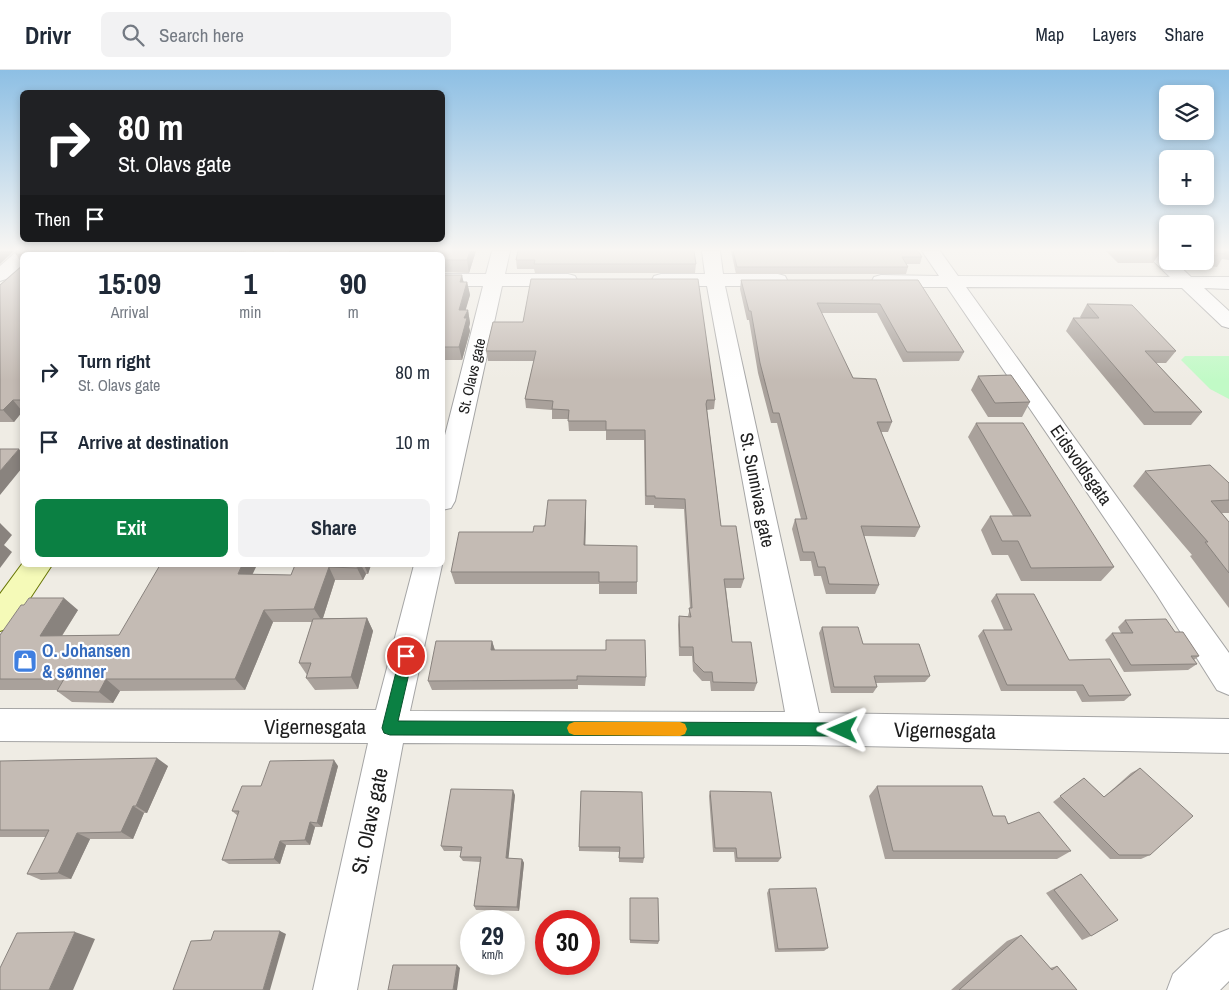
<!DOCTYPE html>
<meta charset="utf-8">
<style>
:root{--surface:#fff;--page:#f2f2f3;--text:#1f2937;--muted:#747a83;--line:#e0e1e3;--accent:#0b8043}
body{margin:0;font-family:"Archivo Narrow",sans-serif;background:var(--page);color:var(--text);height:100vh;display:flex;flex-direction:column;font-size:19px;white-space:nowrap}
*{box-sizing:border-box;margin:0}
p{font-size:16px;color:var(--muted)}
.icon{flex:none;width:28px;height:28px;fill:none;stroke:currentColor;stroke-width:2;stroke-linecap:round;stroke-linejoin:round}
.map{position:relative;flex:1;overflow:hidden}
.drawer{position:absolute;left:20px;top:182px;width:425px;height:315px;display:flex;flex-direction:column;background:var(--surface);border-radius:8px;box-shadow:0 2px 8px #0003}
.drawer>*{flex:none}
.guide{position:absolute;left:20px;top:20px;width:425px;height:152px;border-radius:8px;box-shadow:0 2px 8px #0003;background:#202124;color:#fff;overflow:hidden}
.tools{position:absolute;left:1159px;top:15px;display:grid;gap:10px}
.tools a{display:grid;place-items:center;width:55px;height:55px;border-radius:8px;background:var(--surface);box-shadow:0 2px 8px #0003;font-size:25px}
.speed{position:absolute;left:460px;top:840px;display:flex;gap:10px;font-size:25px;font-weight:700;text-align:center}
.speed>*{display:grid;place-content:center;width:65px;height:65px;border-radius:50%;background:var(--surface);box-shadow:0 2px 8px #0003;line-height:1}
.speed small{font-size:12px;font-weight:400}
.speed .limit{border:8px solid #d22;background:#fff;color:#111}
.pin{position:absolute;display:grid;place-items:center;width:42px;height:42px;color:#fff;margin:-21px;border:2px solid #fff;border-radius:50%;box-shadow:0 1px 5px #0007}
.me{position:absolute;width:55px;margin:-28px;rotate:271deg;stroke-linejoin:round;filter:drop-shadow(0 0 4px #0008)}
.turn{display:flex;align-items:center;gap:18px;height:105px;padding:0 15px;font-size:22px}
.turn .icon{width:65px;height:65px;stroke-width:2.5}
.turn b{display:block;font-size:35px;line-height:42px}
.then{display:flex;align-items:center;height:48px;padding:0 15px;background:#0003;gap:10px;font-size:19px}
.eta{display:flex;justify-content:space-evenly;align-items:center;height:85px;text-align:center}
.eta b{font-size:30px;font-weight:800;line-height:35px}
.action{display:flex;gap:10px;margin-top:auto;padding:10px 15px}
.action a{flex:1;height:58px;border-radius:8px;background:var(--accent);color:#fff;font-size:20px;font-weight:800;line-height:58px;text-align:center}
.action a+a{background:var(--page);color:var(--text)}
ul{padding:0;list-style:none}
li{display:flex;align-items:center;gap:15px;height:70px;padding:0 15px}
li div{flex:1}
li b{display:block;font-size:19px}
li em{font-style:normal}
header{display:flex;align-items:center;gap:30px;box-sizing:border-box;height:70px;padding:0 25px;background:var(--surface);border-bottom:1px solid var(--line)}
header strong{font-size:24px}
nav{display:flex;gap:28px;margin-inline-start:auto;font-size:18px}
.search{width:350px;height:45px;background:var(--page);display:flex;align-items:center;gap:12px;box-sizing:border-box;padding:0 18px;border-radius:8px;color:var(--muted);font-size:19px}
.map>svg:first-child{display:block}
.park{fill:#c1fac6}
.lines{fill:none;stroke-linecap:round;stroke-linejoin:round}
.street-casing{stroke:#a5a5a5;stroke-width:2}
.secondary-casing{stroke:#687604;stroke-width:2}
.street{fill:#fff;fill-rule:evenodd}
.secondary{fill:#f5fab8;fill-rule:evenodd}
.wall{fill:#a9a19b}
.shaded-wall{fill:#89837e}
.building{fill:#c4bbb4;stroke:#89837e}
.route{fill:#0b8043;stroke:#07532c}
.slow{fill:#f59e0b}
.labels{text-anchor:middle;stroke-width:4.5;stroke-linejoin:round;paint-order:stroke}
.far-street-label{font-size:15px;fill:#1e1e1e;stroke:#fff}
.street-label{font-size:18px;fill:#1e1e1e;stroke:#fff}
.shop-label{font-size:18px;font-weight:bold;fill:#366cbe;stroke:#fff;text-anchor:start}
.near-street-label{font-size:21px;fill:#1e1e1e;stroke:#fff}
</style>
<header>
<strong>Drivr</strong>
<div class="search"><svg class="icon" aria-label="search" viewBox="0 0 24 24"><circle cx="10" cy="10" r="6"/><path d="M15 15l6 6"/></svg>Search here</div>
<nav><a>Map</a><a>Layers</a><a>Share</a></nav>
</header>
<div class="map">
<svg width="1229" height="920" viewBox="0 0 1229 920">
<rect width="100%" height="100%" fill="#efece4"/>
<path class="park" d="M1185,286H1229V329L1210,319L1181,290Z"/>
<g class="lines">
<g class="street-casing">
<path id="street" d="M24,181L30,185H22V195L6,209L0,211V196L16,182Z
M492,181H510L505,204H568L575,206L577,210L575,214L568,216H502L455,431L451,438L442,440V377L483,216H442V204H486Z
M702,181H720L723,204H778L785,206L787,210L785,214L778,216H725L819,643L1229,649V683L805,675L403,673L357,920H313L368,673L0,671V639L376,640L414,495H442L410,641L785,642L707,216H661L654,214L652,210L654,206L661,204H705Z
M922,181H940L958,206L1170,207L1143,181H1163L1168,186V191H1174L1191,207H1229V219L1204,218L1229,241V258L1222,256L1182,218L966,217L1229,583V625L1217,620L1157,525L947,217H881L874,215L872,211L874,207L881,205L939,206Z
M1229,859V911L1220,920H1167L1173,904L1214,865Z"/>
</g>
<g class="secondary-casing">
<path id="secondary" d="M255,181H273L270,185H252Z
M22,494L52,495L11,557L0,561V524Z"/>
</g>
<use href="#street" class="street"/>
<use href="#secondary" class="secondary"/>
</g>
<path class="wall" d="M16,181H246L244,185H22V194L16,184Z
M290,181H476L469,203L442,202V185H288Z
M518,181L696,194L695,203H535L534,199H517L516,190Z
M731,181H918L922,187L920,194H906L908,197L906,204H736Z
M1106,181H1161L1153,193H1118Z
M1205,181H1229V190L1222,189L1217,197L1210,196L1209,198L1179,194L1177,191H1205Z
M22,196V342L14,352H0V215Z
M442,205L464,212H467L470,225L465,240H468L470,253L469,257L470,261L462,290H442Z
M741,210H918L964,282L959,291L903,292L877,243H821L853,308L892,352L888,362H881L920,457L915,467L864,466L879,515L875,524H826L821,506H814L811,491H800L792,459L795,449H801L777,353H771L758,303L749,250H747L740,219Z
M1087,234L1176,281L1166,293H1156L1202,342L1191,355H1144L1066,261L1073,248H1081L1080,247Z
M493,252L715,330L714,339L707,340L721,456L744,509L741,518H726L732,572L757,613L754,621H711L710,611H702L693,601L692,586H679L678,555L679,546H688L690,538L684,439L654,438V435H645L644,370H606V361H569L568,349H552V340L526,338L525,329L534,291H488L486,281Z
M978,306L1030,332L1022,347H988L971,320Z
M976,353L1114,497L1101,511H1021L1008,485H992L981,460L990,446H1013L968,367Z
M1145,401L1229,413V443H1222L1229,452V538L1190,486L1192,485L1133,416Z
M586,430V443L585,475L637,512V524H599V514H455L451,502L533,462Z
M295,495H371L368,504H366L363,510H335L323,548H367L373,561L358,619L315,620L306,608L307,605L299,593L312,552H273L245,620L120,621L113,633L72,632L57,621L58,620H0V565L24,535L78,540L62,566L119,565L253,504L291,505Z
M996,524L1069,590L1131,625L1124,631L1082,632L1076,621H1001L978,566L983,560H1004L991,531Z
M1125,550L1175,562L1199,586L1194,590L1197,594L1188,600L1124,602L1105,570L1112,563H1121L1118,557Z
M822,557L863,574L930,606L925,612L876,613L877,617L873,623H831L819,563Z
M492,571L495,580L646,607L645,616L578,615V619L432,620L428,611Z
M0,691L168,696L147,743H144L133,769H90L71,809L41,810L27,804L46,767H0Z
M338,696L322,757H315L310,775H286L280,794H229L222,790L238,746L232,741L261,716Z
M1140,698L1150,785L1141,789H1110L1053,732L1084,708L1104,727L1131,703Z
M877,716L993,746L1071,781L1057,789H885L869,726Z
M581,721L644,788L643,793L619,792V782L579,781V777Z
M710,721L781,788L778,792H735L734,782H713L709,726Z
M515,725L508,788L522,789L524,793L519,841L476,840L474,836L480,792L463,791L460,787L461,781H444L441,776Z
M1081,804L1091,866L1082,870L1046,823Z
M769,819L828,878L824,881L775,882L767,823Z
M630,828L659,871L658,874L630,873Z
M1021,865L1050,898L1057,896L1077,920H951L1007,871Z"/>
<path class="shaded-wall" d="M0,181H14L0,194Z
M233,181H246L244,185H229Z
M470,181H476L469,203L467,190Z
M462,205L465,218L460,212Z
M467,212L470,225L462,253L459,240Z
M468,240L470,253L469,257L470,261L462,290L459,277L464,248Z
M13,330L22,341V342L14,352L3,340Z
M19,379L22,383V398L0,425V401Z
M586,430V443L585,488L584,475Z
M0,453L12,465L4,475L12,482L0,498Z
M242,495H257L247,516L238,504Z
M358,495H361L366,504L363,510L357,498Z
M364,495H371L368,504Z
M329,497L335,510L322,551L314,539Z
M64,528L78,540L54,578L40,566Z
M264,540L273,552L245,620L235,609Z
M367,548L373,561L358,619L351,607Z
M492,571L495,581L491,580Z
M106,609L120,621L113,633L99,622Z
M157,688L168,696L147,743L136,736Z
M334,690L338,696L322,757L317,753Z
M513,720L515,725L508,793L506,788Z
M133,736L144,743L133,769L121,762Z
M310,752L315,757L310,775L305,770Z
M77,763L90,769L71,809L58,803Z
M280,771L286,775L280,794L274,789Z
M522,789L524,793L519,841L517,837Z
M280,861L286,864L270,920H263Z
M75,862L95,869L73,920H49Z
M457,895L460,898L457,920H453Z"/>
<path class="building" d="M16,181H233L229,185H25L16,184Z
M290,181H470L467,190H442V185H415L416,182H364L362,185H327L328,184H288Z
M518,181H694L696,194H534L535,190H516Z
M733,181H918L922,187H902L908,197H737Z
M1205,181H1225L1226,184L1216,183L1218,186L1205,184Z
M22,196V330H13L3,340H0V215Z
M442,205H462L460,212H467L459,240H468L464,248H467L459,277H442Z
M531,209H698L715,330H707L706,334L721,456H736L744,509H724L732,572H751L757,613L713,612L712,602H704L694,592L693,577H680L679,546L691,547L689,538H692L685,429L655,428V426H646L645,360H606V351H568L569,340L552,339L553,331L525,329L536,281H486L493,252H523Z
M741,210H918L964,282H907L880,234L817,233L853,308L876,309L892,352H877L920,457L861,456L879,515L829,514L825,497H818L814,482H803L795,449H807L779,343H773L760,293L751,241H749Z
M1087,234L1132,235L1176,281H1145L1202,342H1154L1073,248H1099Z
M1011,305L1030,332L995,333L978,306Z
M976,353H1023L1114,497L1031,498L1018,471H1002L990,446H1031Z
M0,379H19L0,401Z
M1210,395L1229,413V430L1211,431L1229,452V503L1205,472H1208L1145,401Z
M548,430H586L584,475L637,476V512H599V502H451L459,462H533L534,456H545Z
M160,495H242L238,504L291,505L295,495H358L357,498L329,497L314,539L264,540L235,609H106L99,622L57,621L64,609H0V565L21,535H24L29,528H64L40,566L119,565Z
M996,524H1034L1069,590L1110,589L1131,625L1089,626L1083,615H1007L983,560H1012Z
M367,548L351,607L306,608L311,593H299L313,549Z
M1166,549L1175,562H1183L1199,586H1191L1197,594L1131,595L1112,563H1133L1125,550Z
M822,557H858L863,574H919L930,606H874L877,617H834Z
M606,570H645L646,607L577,606V610L428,611L436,571H492L491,580H606Z
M157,688L136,736H133L121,762L77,763L58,803L27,804L49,760H0V691Z
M334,690L317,753L310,752L305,770L280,771L274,789L222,790L239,741H232L242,716H261L270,691Z
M1140,698L1193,746L1150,785H1119L1060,726L1084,708L1104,727Z
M877,716H982L993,746H1005L1008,754L1039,742L1071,781H893Z
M451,719L513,720L506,788L522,789L517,837L474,836L481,787H460L462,777L441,776Z
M581,721L642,722L644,788H619L620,777H579Z
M710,721L771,722L781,788H737L736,778H715Z
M1081,804L1118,850L1091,866L1054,820Z
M816,818L828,878L778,879L769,819Z
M630,828H658L659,871L630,870Z
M214,861H280L263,920H173L191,871L211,870Z
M75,862L49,920H0V898L17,863Z
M1021,865L1052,900L1057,896L1077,920H959Z
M393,895H457L453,920H388Z"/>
<linearGradient id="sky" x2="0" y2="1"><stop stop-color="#8dbfe4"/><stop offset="0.58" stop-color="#f8f6f3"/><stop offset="1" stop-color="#f8f6f3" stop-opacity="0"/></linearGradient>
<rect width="1229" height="310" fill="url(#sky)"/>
<path class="route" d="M406,580L411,582L413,586L398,651L843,653L848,655L850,660L848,664L843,666L390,665L384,663L382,658L400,586L402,582Z"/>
<path class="slow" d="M574,652H680L685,654L687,659L685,664L680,666L574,665L569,663L567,658L569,654Z"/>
<defs>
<g id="shop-square" transform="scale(1.25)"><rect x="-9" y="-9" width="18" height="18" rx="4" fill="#3f7fe0" stroke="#fff"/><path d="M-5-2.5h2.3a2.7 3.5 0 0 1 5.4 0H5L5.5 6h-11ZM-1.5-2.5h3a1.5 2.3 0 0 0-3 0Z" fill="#fff"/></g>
</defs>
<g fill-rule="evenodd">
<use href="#shop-square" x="25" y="591"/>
</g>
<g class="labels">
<g class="far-street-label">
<text transform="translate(472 306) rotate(-77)" y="5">St. Olavs gate</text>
</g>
<g class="street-label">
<text transform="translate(1081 395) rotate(55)" y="6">Eidsvoldsgata</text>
<text transform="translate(757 420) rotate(79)" y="6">St. Sunnivas gate</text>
</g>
<g class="shop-label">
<text x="42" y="587">O. Johansen<tspan x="42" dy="21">&amp; sønner</tspan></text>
</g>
<g class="near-street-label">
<text x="315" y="664">Vigernesgata</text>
<text transform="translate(945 661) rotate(1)" y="7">Vigernesgata</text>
<text transform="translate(370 751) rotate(-78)" y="7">St. Olavs gate</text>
</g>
</g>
</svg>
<div class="tools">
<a><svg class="icon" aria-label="layers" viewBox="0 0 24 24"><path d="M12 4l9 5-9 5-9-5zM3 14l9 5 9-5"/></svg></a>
<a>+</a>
<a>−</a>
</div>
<div class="speed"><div>29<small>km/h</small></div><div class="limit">30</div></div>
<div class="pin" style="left:406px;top:586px;background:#d93025"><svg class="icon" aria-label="arrive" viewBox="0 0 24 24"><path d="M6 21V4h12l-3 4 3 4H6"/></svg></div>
<svg class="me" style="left:843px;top:660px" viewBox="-20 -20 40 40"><path d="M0-17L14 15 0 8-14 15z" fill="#0b8043" stroke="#fff" stroke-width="4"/></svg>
<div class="guide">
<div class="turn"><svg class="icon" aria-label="right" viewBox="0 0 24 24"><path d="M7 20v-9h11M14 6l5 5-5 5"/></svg><div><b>80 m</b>St. Olavs gate</div></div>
<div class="then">Then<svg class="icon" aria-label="arrive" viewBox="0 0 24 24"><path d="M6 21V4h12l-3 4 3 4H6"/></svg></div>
</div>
<section class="drawer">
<div class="eta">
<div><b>15:09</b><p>Arrival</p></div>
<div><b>1</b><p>min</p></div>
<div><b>90</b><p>m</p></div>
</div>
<ul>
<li><svg class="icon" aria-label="right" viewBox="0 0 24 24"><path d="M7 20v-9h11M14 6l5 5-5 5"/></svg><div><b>Turn right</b><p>St. Olavs gate</p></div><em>80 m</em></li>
<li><svg class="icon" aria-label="arrive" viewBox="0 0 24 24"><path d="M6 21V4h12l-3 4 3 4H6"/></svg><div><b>Arrive at destination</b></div><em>10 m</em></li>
</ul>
<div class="action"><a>Exit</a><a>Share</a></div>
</section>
</div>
